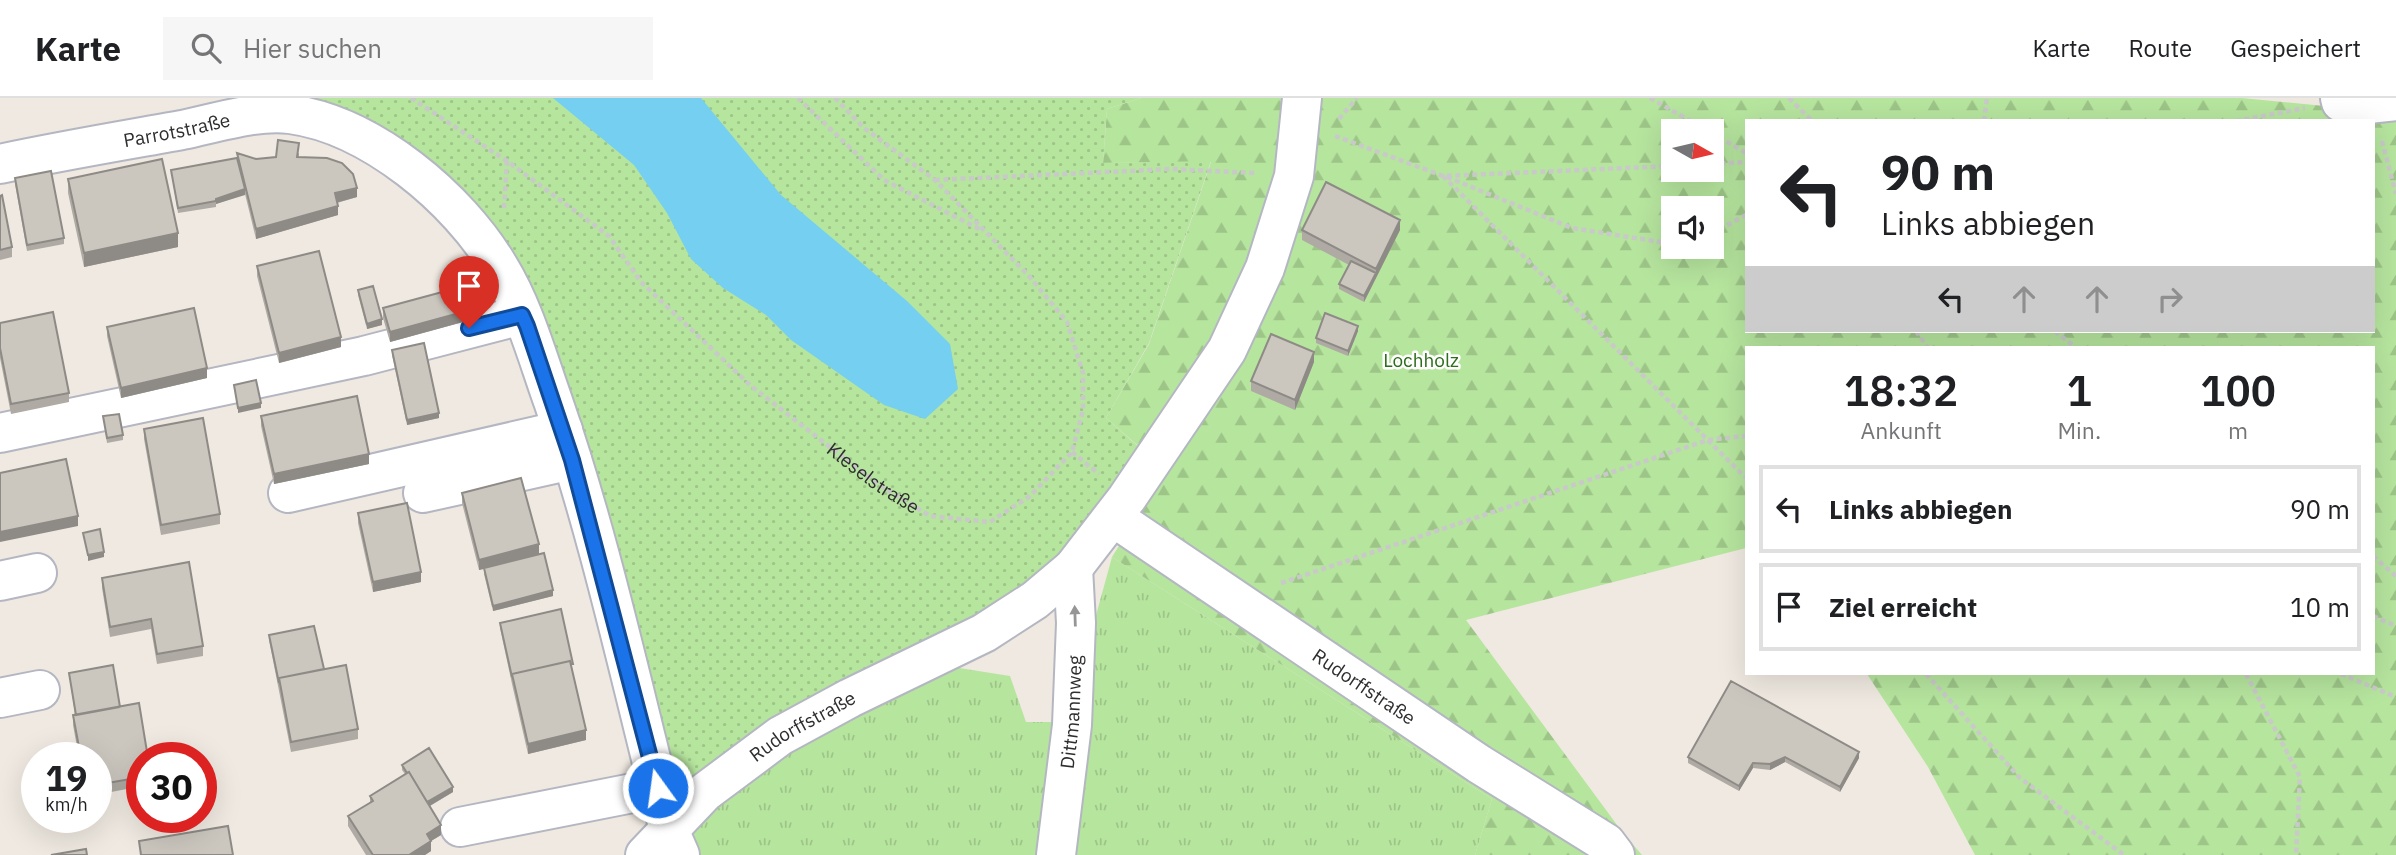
<!DOCTYPE html>
<html lang="de">
<meta charset="utf-8">
<style>
:root{--surface:#fff;--page:#f6f6f6;--text:#202124;--muted:#757577;--line:#e0e0e0}
body{margin:0;font-family:"IBM Plex Sans",sans-serif;background:var(--page);color:var(--text);height:100vh;display:flex;flex-direction:column;font-size:26px;white-space:nowrap}
*{box-sizing:border-box;margin:0}
p{font-size:23px;color:var(--muted)}
.icon{flex:none;width:38px;height:38px;fill:none;stroke:currentColor;stroke-width:2;stroke-linecap:round;stroke-linejoin:round}
.map{position:relative;flex:1;overflow:hidden}
.side{position:absolute;left:1745px;top:248px;width:630px;height:329px;display:flex;flex-direction:column;background:var(--surface);border-radius:0px;box-shadow:0 7px 28px #0002}
.side>*{flex:none}
.top-card{position:absolute;left:1745px;top:21px;width:630px;height:214px;border-radius:0px;box-shadow:0 7px 28px #0002;background:#fff;color:var(--text);overflow:hidden}
.needle{width:46px;rotate:98deg}
.tools{position:absolute;left:1661px;top:21px;display:grid;gap:14px}
.tools a{display:grid;place-items:center;width:63px;height:63px;border-radius:0px;background:var(--surface);box-shadow:0 7px 28px #0002;font-size:35px}
.speed{position:absolute;left:21px;top:644px;display:flex;gap:14px;font-size:35px;font-weight:700;text-align:center}
.speed>*{display:grid;place-content:center;width:91px;height:91px;border-radius:50%;background:var(--surface);box-shadow:0 7px 28px #0002;line-height:1}
.speed small{font-size:18px;font-weight:400}
.speed .limit{border:10px solid #d22;background:#fff;color:#111}
.pin{position:absolute;display:grid;place-items:center;width:60px;height:60px;color:#fff;margin:-72px -30px;border-radius:50% 50% 50% 0;rotate:-45deg;box-shadow:0 0 7px #0007}
.pin .icon{rotate:45deg}
.me{position:absolute;width:77px;margin:-38px;rotate:346deg;stroke-linejoin:round;filter:drop-shadow(0 0 5px #0008)}
.turn{display:flex;align-items:center;gap:24px;height:147px;padding:0 21px;font-size:32px}
.turn .icon{width:91px;height:91px;stroke-width:2.5}
.turn b{display:block;font-size:49px;line-height:60px}
.lanes{display:flex;align-items:center;height:66px;padding:0 21px;background:#0003;justify-content:center;gap:35px;direction:ltr}
.lanes .off{opacity:.35}
.eta{display:flex;justify-content:space-evenly;align-items:center;height:119px;text-align:center}
.eta b{font-size:42px;font-weight:600;line-height:49px}
ul{padding:0;list-style:none}
li{display:flex;align-items:center;gap:21px;height:88px;margin:0 14px 10px;padding:0 7px;border:4px solid var(--line);border-radius:0px}
li div{flex:1}
li b{display:block;font-size:26px}
li em{font-style:normal}
header{display:flex;align-items:center;gap:42px;box-sizing:border-box;height:98px;padding:0 35px;background:var(--surface);border-bottom:2px solid var(--line)}
header strong{font-size:33px}
nav{display:flex;gap:38px;margin-inline-start:auto;font-size:24px}
.search{width:490px;height:63px;background:var(--page);display:flex;align-items:center;gap:18px;box-sizing:border-box;padding:0 24px;border-radius:0px;color:var(--muted);font-size:26px}
.map>svg:first-child{display:block}
.grass{fill:url(#grass-tufts)}
.forest{fill:url(#forest-firs);fill-rule:evenodd}
.park{fill:url(#park-dots)}
.water{fill:#75cff0}
.lines{fill:none;stroke-linecap:round;stroke-linejoin:round}
.minor-casing{stroke:#b4b7c1;stroke-width:42}
.path{stroke:#c9c9c9;stroke-width:4.5;stroke-dasharray:5 3.5;stroke-linecap:butt}
.minor{stroke:#fff;stroke-width:38}
.wall{fill:#afaba4}
.shaded-wall{fill:#8e8b86}
.building{fill:#cbc7bf;stroke:#8e8b86;stroke-width:2}
.oneway{fill:#969696}
.route-casing{stroke:#114b97;stroke-width:18}
.route{stroke:#1a73e8;stroke-width:12}
.labels{text-anchor:middle;stroke-width:5;stroke-linejoin:round;paint-order:stroke}
.street-label{font-size:19px;fill:#2e2e2e;stroke:#fff}
.park-label{font-size:19px;fill:#2c6e1b;stroke:#fff}
</style>
<header>
<strong>Karte</strong>
<div class="search"><svg class="icon" aria-label="search" viewBox="0 0 24 24"><circle cx="10" cy="10" r="6"/><path d="M15 15l6 6"/></svg>Hier suchen</div>
<nav><a>Karte</a><a>Route</a><a>Gespeichert</a></nav>
</header>
<div class="map">
<svg width="2396" height="757" viewBox="0 0 2396 757">
<defs>
<pattern id="grass-tufts" width="24" height="20" patternUnits="userSpaceOnUse" patternTransform="scale(1.75)"><rect width="24" height="20" fill="#b6e59e"/><path d="M3 7l-1-3M5 7V3M7 7l1-3M15 17l-1-3M17 17v-4M19 17l1-3" fill="none" stroke="#9dc588"/></pattern>
<pattern id="forest-firs" width="22" height="20" patternUnits="userSpaceOnUse" patternTransform="scale(1.75)"><rect width="22" height="20" fill="#b6e59e"/><path d="M5 1l3.5 6h-7zM16 11l3.5 6h-7z" fill="#9dc588"/></pattern>
<pattern id="park-dots" width="8" height="8" patternUnits="userSpaceOnUse" patternTransform="scale(1.75)"><rect width="8" height="8" fill="#b6e59e"/><path d="M2 2h.1M6 6h.1" fill="none" stroke="#9dc588" stroke-width="1.8" stroke-linecap="round"/></pattern>
</defs>
<rect width="100%" height="100%" fill="#efe9e1"/>
<path class="grass" d="M1112,459L1492,701L1475,757H1065L1092,532Z
M953,569L1010,578L1026,624H1054L1037,757H689L680,738L797,644Z"/>
<path class="forest" d="M1141,0H2242L2396,15V757H1975L1928,669L1867,576H2373V250H1746V450L1466,522L1623,735L1642,757H1475L1492,701L1112,459L1166,372L1106,320L1149,246L1211,64L1103,65L1107,11ZM1746,23H2373V233H1746ZM1673,33H1712V72H1673ZM1673,110H1712V149H1673Z"/>
<path class="park" d="M257,0H1141L1107,11L1103,65L1211,63L1149,245L1106,320L1140,350L1059,462L957,531L676,710L554,257L516,159L458,92Z"/>
<path class="water" d="M553,0H701L781,97L907,203L950,246L958,291L925,321L884,307L791,242L766,217L723,190L691,161L667,115L634,67Z"/>
<g class="lines">
<g class="minor-casing">
<g id="minor">
<path d="M2340,0L2341,4L2370,6L2396,3"/>
<path id="s2" d="M0,66C60,53 121,43 182,32C216,25 255,12 290,16C371,27 458,100 499,169C524,210 537,258 553,303C601,442 632,589 669,732L680,757"/>
<path d="M0,335L364,258L522,217"/>
<path d="M288,395L563,332"/>
<path d="M423,395L572,362"/>
<path id="s3" d="M1113,419L1479,666L1606,745L1615,757"/>
<path d="M0,483L37,475"/>
<path d="M0,600L40,592"/>
<path d="M460,729L658,690"/>
<path id="s4" d="M645,757L705,694L780,638L850,600L984,535L1035,502L1073,470L1127,400L1227,252L1265,170L1294,78L1302,0"/>
<path id="s5" d="M1056,757L1072,627L1076,525L1073,470"/>
</g>
</g>
<g class="path">
<path id="s1" d="M411,0L507,63L609,138L641,184L751,288L878,386L930,418L990,424L1030,398L1072,354L1083,312V275L1067,224L1029,178L935,82L864,30L835,0"/>
<path d="M798,0L884,82L983,133"/>
<path d="M1650,0L1708,33"/>
<path d="M1789,0L1812,23"/>
<path d="M1339,21L1357,0"/>
<path d="M1984,23L1987,0"/>
<path d="M2236,23L2305,10"/>
<path d="M1712,35L1746,55"/>
<path d="M1335,38L1443,78L1673,68"/>
<path d="M2382,43L2396,96"/>
<path d="M1712,66L1746,64"/>
<path d="M1443,78L1746,380"/>
<path d="M1447,79L1572,130L1673,146"/>
<path d="M935,82L1171,71L1255,75"/>
<path d="M504,110L507,63"/>
<path d="M1712,135L1746,117"/>
<path d="M1916,233L1928,250"/>
<path d="M2055,233L2076,250"/>
<path d="M1072,354L1099,376"/>
<path d="M2373,458L2396,478"/>
<path d="M1281,485L1708,342L1746,338"/>
<path d="M2373,518L2396,528"/>
<path d="M1926,576L2020,680L2124,757"/>
<path d="M2246,576L2300,679L2296,757"/>
<path d="M2341,576L2396,599"/>
</g>
<use href="#minor" class="minor"/>
</g>
<path class="wall" d="M237,55L256,61L276,59L299,55V59L357,99L337,105L338,117L256,141L245,96L216,106V109L178,115L171,72L237,60Z
M15,80L64,140V146L27,153L15,86Z
M68,81L178,149L84,169L68,95Z
M0,98L12,149V159L0,162Z
M1302,132H1400L1364,204L1339,191V186L1349,167L1302,142Z
M257,168L341,249L279,265L257,178Z
M358,192L382,227L367,231L358,197Z
M383,210L463,224L390,244L383,220Z
M0,225L69,295V304L11,316L0,260Z
M107,229L207,280L121,300L107,238Z
M1358,233L1348,258L1316,245V240Z
M392,252L439,320L407,327L392,257Z
M1314,264L1295,312L1251,293V283Z
M103,318L123,337V342L107,345Z
M261,318L369,366L274,386L261,328Z
M144,331L220,416V426L161,437L144,341Z
M462,395L539,456L553,498L493,513L484,476V471L479,472L462,405Z
M358,415L421,484L373,494L358,425Z
M102,480L203,548V558L157,566L151,531L110,539L102,490Z
M500,525L573,571H572L586,642L528,656L512,586L500,530Z
M269,537L324,571L358,631V641L291,654L269,542Z
M69,575L120,609L142,660V688L96,697V660H79L73,627V617H75Z
M1731,583L1859,660L1840,694L1785,664L1770,672L1753,670L1739,693L1688,665V659Z
M402,667L453,694L430,708L441,737L431,743V753L425,757H366L348,728V718L370,705V698L405,676L402,672Z"/>
<path class="shaded-wall" d="M357,90V99L335,105V95Z
M245,91V97L216,106V101Z
M338,108V117L256,141V131Z
M1400,122V132L1364,204V198L1376,175V171Z
M178,135V149L84,169V155Z
M463,214V224L390,244V234Z
M382,221V227L367,231V226Z
M1358,228V233L1348,258V253Z
M341,239V249L279,265V255Z
M1314,254V264L1295,312V302Z
M207,270V280L121,300V290Z
M261,305V310L238,315V310Z
M439,315V320L407,327V322Z
M369,356V366L274,386V376Z
M78,418V428L0,444V434Z
M539,446V456L479,472V462Z
M104,454V459L88,463V457Z
M421,474V484L373,494V484Z
M553,492V498L493,513V508Z
M586,632V642L528,656V646Z
M1859,654V660L1840,694V689Z
M1785,659V664L1770,672V666Z
M1753,665V670L1739,693V688Z
M453,689V694L426,710V705Z
M441,727V737L431,743V753L425,757H409L427,736Z"/>
<path class="building" d="M278,42L299,45L297,59L327,60L342,65L353,76L357,90L335,95L338,108L256,131L237,55L256,61L276,59Z
M237,60L245,91L216,101V103L178,110L171,72Z
M162,61L178,135L84,155L68,81Z
M51,73L64,140L27,147L15,80Z
M1326,84L1400,122L1376,171L1302,132Z
M2,97L12,149L0,152V98Z
M319,153L341,239L279,255L257,168Z
M1351,163L1376,175L1364,198L1339,186Z
M373,188L382,221L367,226L358,192Z
M457,190L463,214L390,234L383,210Z
M194,210L207,270L121,290L107,229Z
M53,214L69,295L11,306L0,250V225Z
M1325,215L1358,228L1348,253L1316,240Z
M1271,236L1314,254L1295,302L1251,283Z
M424,245L439,315L407,322L392,252Z
M256,282L261,305L238,310L234,287Z
M357,298L369,356L274,376L261,318Z
M119,316L123,337L107,340L103,318Z
M203,320L220,416L161,427L144,331Z
M66,361L78,418L0,434V375Z
M521,380L539,446L479,462L462,395Z
M407,405L421,474L373,484L358,415Z
M100,431L104,454L88,457L83,435Z
M544,455L553,492L493,508L484,470Z
M189,464L203,548L157,556L151,521L110,529L102,480Z
M561,511L573,566H571L570,563L512,576V579L500,525Z
M314,528L324,571L279,580V585L269,537Z
M570,563L586,632L528,646L512,576Z
M113,567L120,609L76,617L69,575Z
M346,567L358,631L291,644L279,580Z
M1731,583L1859,654L1840,689L1785,659L1770,666L1753,665L1739,688L1688,659Z
M139,605L148,660H142V679L96,687V660H81L73,617Z
M429,650L453,689L427,704L409,674L407,675L402,667Z
M409,674L441,727L427,736L431,743L409,757H373L348,718L373,703L370,698Z
M228,728L233,757H141L139,743Z
M86,751L87,757H51Z"/>
<defs><path id="oneway-solid" d="M-6-.8H1V-3.2L6.5 0L1 3.2V.8H-6Z" transform="scale(1.75)"/></defs>
<use class="oneway" href="#oneway-solid" transform="translate(1075 518) rotate(-92)"/>
<g class="lines">
<g class="route-casing">
<path id="route" d="M469,230L522,217L527,228L572,362L658,690"/>
</g>
<use href="#route" class="route"/>
</g>
<g class="labels">
<g class="street-label">
<text dy="7" stroke="none"><textPath href="#s2" startOffset="180">Parrotstraße</textPath></text>
<text dy="7" stroke="none"><textPath href="#s1" startOffset="602">Kleselstraße</textPath></text>
<text dy="7" stroke="none"><textPath href="#s3" startOffset="303">Rudorffstraße</textPath></text>
<text dy="7" stroke="none"><textPath href="#s5" startOffset="144">Dittmannweg</textPath></text>
<text dy="7" stroke="none"><textPath href="#s4" startOffset="205">Rudorffstraße</textPath></text>
</g>
<g class="park-label">
<text x="1421" y="269">Lochholz</text>
</g>
</g>
</svg>
<div class="tools">
<a><svg class="needle" viewBox="-14 -14 28 28"><path d="M0-13l5 13h-10z" fill="#e53935"/><path d="M0 13l5-13h-10z" fill="#757577"/></svg></a>
<a><svg class="icon" aria-label="sound" viewBox="0 0 24 24"><path d="M4 9h4l5-4v14l-5-4H4zM17 9q2 3 0 6"/></svg></a>
</div>
<div class="speed"><div>19<small>km/h</small></div><div class="limit">30</div></div>
<div class="pin" style="left:469px;top:230px;background:#d93025"><svg class="icon" aria-label="arrive" viewBox="0 0 24 24"><path d="M6 21V4h12l-3 4 3 4H6"/></svg></div>
<svg class="me" style="left:658px;top:690px" viewBox="-20 -20 40 40"><circle r="17" fill="#1a73e8" stroke="#fff" stroke-width="3"/><path d="M0-11L8 9 0 5-8 9z" fill="#fff"/></svg>
<div class="top-card">
<div class="turn"><svg class="icon" aria-label="left" viewBox="0 0 24 24"><path d="M17 20v-9H6M10 6l-5 5 5 5"/></svg><div><b>90 m</b>Links abbiegen</div></div>
<div class="lanes"><svg class="icon" aria-label="left" viewBox="0 0 24 24"><path d="M17 20v-9H6M10 6l-5 5 5 5"/></svg><svg class="icon off" aria-label="ahead" viewBox="0 0 24 24"><path d="M12 20V5M6 11l6-6 6 6"/></svg><svg class="icon off" aria-label="ahead" viewBox="0 0 24 24"><path d="M12 20V5M6 11l6-6 6 6"/></svg><svg class="icon off" aria-label="right" viewBox="0 0 24 24"><path d="M7 20v-9h11M14 6l5 5-5 5"/></svg></div>
</div>
<section class="side">
<div class="eta">
<div><b>18:32</b><p>Ankunft</p></div>
<div><b>1</b><p>Min.</p></div>
<div><b>100</b><p>m</p></div>
</div>
<ul>
<li><svg class="icon" aria-label="left" viewBox="0 0 24 24"><path d="M17 20v-9H6M10 6l-5 5 5 5"/></svg><div><b>Links abbiegen</b></div><em>90 m</em></li>
<li><svg class="icon" aria-label="arrive" viewBox="0 0 24 24"><path d="M6 21V4h12l-3 4 3 4H6"/></svg><div><b>Ziel erreicht</b></div><em>10 m</em></li>
</ul>
</section>
</div>
